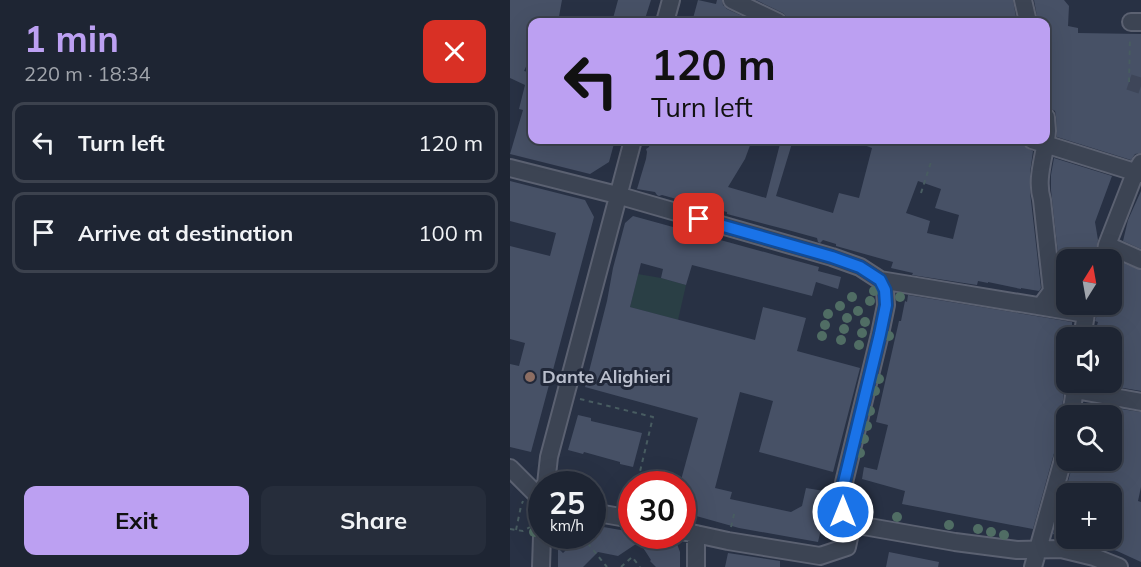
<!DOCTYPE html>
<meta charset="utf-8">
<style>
:root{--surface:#1e2533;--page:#262d3b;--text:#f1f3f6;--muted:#a1a5ac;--line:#3c424e;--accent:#bca0f2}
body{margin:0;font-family:Mulish,sans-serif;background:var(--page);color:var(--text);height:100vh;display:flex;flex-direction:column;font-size:22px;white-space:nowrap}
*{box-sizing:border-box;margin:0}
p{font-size:20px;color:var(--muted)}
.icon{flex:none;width:33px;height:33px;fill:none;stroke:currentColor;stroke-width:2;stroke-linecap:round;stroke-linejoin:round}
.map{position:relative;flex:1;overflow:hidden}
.panel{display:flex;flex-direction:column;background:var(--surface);width:510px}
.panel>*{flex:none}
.banner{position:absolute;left:18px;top:18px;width:522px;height:126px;border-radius:12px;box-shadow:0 6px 24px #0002,0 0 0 2px var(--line);background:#bca0f2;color:#111;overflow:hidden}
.needle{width:39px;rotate:11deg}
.tools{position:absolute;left:546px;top:249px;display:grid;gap:12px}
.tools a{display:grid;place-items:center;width:66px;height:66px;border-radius:12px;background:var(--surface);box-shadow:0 6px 24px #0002,0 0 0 2px var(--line);font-size:30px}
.speed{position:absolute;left:18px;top:471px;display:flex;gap:12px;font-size:30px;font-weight:700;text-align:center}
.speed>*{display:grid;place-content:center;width:78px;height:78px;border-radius:50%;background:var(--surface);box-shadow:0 6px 24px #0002,0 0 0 2px var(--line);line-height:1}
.speed small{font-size:15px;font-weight:400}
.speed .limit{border:9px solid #d22;background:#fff;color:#111}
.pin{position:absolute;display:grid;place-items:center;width:51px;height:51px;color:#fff;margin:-26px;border-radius:12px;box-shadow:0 3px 9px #0006}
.me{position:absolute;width:66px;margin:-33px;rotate:0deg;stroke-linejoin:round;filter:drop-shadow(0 0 4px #0008)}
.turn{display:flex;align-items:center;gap:21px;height:126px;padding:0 24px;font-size:27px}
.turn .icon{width:78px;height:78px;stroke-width:2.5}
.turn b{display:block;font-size:42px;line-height:51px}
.round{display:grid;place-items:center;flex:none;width:63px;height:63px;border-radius:12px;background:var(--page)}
.head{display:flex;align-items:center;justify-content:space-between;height:102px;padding:0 24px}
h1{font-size:36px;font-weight:700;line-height:45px;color:var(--accent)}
.primary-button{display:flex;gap:12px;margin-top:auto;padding:12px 24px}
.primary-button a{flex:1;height:69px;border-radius:12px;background:var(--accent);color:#111;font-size:24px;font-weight:700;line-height:69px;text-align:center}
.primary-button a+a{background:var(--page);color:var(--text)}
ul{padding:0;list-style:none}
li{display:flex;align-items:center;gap:18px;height:81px;margin:0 12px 9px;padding:0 12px;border:3px solid var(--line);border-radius:12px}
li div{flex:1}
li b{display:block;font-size:22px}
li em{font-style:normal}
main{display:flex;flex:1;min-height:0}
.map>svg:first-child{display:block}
.green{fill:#2a3f45}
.building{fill:#475166;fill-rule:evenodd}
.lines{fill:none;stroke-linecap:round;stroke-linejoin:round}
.minor-tunnel{stroke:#3e4659;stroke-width:16;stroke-dasharray:16 8;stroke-linecap:butt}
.minor-casing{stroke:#5b6171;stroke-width:20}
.path{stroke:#485c61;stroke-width:2;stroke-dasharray:4.5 4.5;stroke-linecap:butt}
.minor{stroke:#3c4453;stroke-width:16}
.tree{fill:#506d64}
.route-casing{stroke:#114b97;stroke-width:15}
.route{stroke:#1a73e8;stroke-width:10}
.education-dot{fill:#8d6e63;stroke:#212839;stroke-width:2}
.labels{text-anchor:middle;stroke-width:6;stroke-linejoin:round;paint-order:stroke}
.poi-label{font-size:18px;font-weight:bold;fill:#babfcd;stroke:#212839;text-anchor:start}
</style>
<main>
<section class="panel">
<div class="head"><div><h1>1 min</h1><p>220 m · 18:34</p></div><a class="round" style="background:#d93025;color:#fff"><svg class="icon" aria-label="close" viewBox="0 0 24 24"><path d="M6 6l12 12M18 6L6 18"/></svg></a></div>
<ul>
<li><svg class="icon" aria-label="left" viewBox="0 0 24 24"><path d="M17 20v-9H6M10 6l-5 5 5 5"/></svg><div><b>Turn left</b></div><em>120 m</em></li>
<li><svg class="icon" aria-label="arrive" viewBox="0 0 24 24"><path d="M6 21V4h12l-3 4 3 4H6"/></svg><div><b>Arrive at destination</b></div><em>100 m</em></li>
</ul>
<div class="primary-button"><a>Exit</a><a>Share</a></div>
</section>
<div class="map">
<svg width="631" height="567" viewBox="0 0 631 567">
<rect width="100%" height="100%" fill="#283144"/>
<path class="green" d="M128,274L151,278L176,285L168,320L120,307Z"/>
<path class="building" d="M0,0H52L48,22H22V54L14,71L18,72L19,70L22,71V140H45L57,143L58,140H105L99,162L80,174L0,154L13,110L9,109L15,85L0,78Z
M108,0H141L134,22H102Z
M188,0L206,4L207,0H212L213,5L217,9L245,22H182Z
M246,0H503L507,22H278L277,17L273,13Z
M524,0H554L559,6L558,26L568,28V33L631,34V153L625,154L621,160L547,137L546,116L545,111L538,107L536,90V22H528Z
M140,140H242L235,159L218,187L256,198L271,140H283L266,196L323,213L329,193L349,198L362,148L341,140H512L515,147L523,151L520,173V192L531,288L529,291L511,288V289L478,282V283L468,281L467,285L402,275L403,273L381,268L383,262L326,246V244L313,240L310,243L308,242L307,238L278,230L217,214V212L201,208L200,209L192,208L182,204L181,203L152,195L149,196L147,195L145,192L127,189L136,159L137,152L136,149L139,147ZM408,181L431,189L425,208L449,215L443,239L417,233L420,221L396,213Z
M544,158L602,176L585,222L588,240L584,260H556V290L552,289L541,190V175Z
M0,181L75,200L84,217L21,452L0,447V364L9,366L15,343L0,339V246L40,256L46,233L0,221Z
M631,191V249L613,241L618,220Z
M123,216L309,267L308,271L331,277L328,289L306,282L302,296L182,265L176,285L151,278L153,269L131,263L120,307L245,340L253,307L296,318L287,351L350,368L323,472L249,452L263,401L230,392L205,488L222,492L220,499L281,512L292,506L296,488L320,492L308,542L229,528L172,512V484H142L145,473L171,480L188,418L75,387L97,301L103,268L115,223Z
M605,260L631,270V391L602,386V338H583L588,322L585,321L586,318L591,304H602V267Z
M398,295L562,322V338H556V378L551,414L552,420L554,424L553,436L554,438L549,441L546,446L523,529L392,504L395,491L352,479L354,467L367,470L378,425L366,422L389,321H391L395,301L397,302Z
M573,405L600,410L599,416H572Z
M604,408L631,412V487L628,501L631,502V562L607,551L574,540L575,538H602V494H556V538L543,534L564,460H602V409H603Z
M68,415L81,418V421L132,433L123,467L110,464V462L74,452L73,454L58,450Z
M82,525L122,532V536H138L108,556L88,552L73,567H48V548L53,553L71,536H82Z
M141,536L161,539L167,544L170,552V567H146L140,561L141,560L130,543Z
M379,552L429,562L428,567H376Z
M218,553L270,561V567H215Z"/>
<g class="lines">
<path class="minor-tunnel" d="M619,82L631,86"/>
<g class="minor-casing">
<path id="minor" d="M222,0L268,22
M513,0L518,22
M155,22L161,0
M621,22H631
M522,140L631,174
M0,168L107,195L322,257L350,267L370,280L576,314
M597,245L631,260
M594,260L597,245L625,173L631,163
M370,280L375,290L376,305L370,334L330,499L334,512L342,524L445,542L507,550L551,549L584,557L609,567
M531,306L542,291L532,200C525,177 536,154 537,131C537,127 536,122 536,117
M572,338L576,314L581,305
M565,390L631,402
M561,416L566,382
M0,468L32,500
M36,484L39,457L123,140
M82,512L122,519
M172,531L218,541L310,556L337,547L342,524
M31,567L32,536
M186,567V534
M523,567L556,449"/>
</g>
<path class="path" d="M619,82L620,37
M411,193L421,162
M70,399L143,417L127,484
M221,527L225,510
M0,529L13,531L20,527
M6,530L11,506L13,501
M72,536L97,567
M111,567L122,557L130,567"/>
<use href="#minor" class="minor"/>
</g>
<g class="tree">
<circle cx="364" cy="291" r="5"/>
<circle cx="342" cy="297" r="5"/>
<circle cx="390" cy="297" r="5"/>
<circle cx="360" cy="301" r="5"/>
<circle cx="330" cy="306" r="5"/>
<circle cx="348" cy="311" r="5"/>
<circle cx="318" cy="314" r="5"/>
<circle cx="337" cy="318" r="5"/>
<circle cx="355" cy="322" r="5"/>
<circle cx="315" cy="325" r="5"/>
<circle cx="334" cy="329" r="5"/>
<circle cx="352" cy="333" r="5"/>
<circle cx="312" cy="336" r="5"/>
<circle cx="379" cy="336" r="5"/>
<circle cx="331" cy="340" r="5"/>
<circle cx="349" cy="345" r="5"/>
<circle cx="369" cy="379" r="5"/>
<circle cx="365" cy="391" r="5"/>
<circle cx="360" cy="411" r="5"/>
<circle cx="357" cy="426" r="5"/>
<circle cx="354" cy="439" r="5"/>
<circle cx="350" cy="453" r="5"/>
<circle cx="387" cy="517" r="5"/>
<circle cx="439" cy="525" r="5"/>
<circle cx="468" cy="529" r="5"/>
<circle cx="24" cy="532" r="5"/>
<circle cx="481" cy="532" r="5"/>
<circle cx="494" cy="535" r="5"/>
</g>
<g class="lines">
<g class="route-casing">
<path id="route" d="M189,219L322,257L350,267L370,280L375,290L376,305L370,334L330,499L333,512"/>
</g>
<use href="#route" class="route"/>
</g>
<circle class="education-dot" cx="20" cy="377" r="6"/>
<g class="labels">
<g class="poi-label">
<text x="32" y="383">Dante Alighieri</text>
</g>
</g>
</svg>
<div class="tools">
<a><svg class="needle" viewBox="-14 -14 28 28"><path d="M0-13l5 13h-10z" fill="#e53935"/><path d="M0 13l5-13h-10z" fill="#a1a5ac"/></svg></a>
<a><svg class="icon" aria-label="sound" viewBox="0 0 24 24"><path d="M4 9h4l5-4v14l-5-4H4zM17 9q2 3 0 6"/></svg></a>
<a><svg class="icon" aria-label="search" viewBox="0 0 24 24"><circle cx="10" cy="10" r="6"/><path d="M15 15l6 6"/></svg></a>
<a>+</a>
</div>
<div class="speed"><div>25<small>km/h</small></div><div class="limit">30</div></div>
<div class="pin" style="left:189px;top:219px;background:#d93025"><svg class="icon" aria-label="arrive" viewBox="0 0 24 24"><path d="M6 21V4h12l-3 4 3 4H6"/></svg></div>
<svg class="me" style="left:333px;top:512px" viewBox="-20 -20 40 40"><circle r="17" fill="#1a73e8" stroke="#fff" stroke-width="3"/><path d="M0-11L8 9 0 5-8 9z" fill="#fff"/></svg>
<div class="banner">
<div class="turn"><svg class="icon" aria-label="left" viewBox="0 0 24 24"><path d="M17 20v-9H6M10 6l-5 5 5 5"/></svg><div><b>120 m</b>Turn left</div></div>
</div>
</div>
</main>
